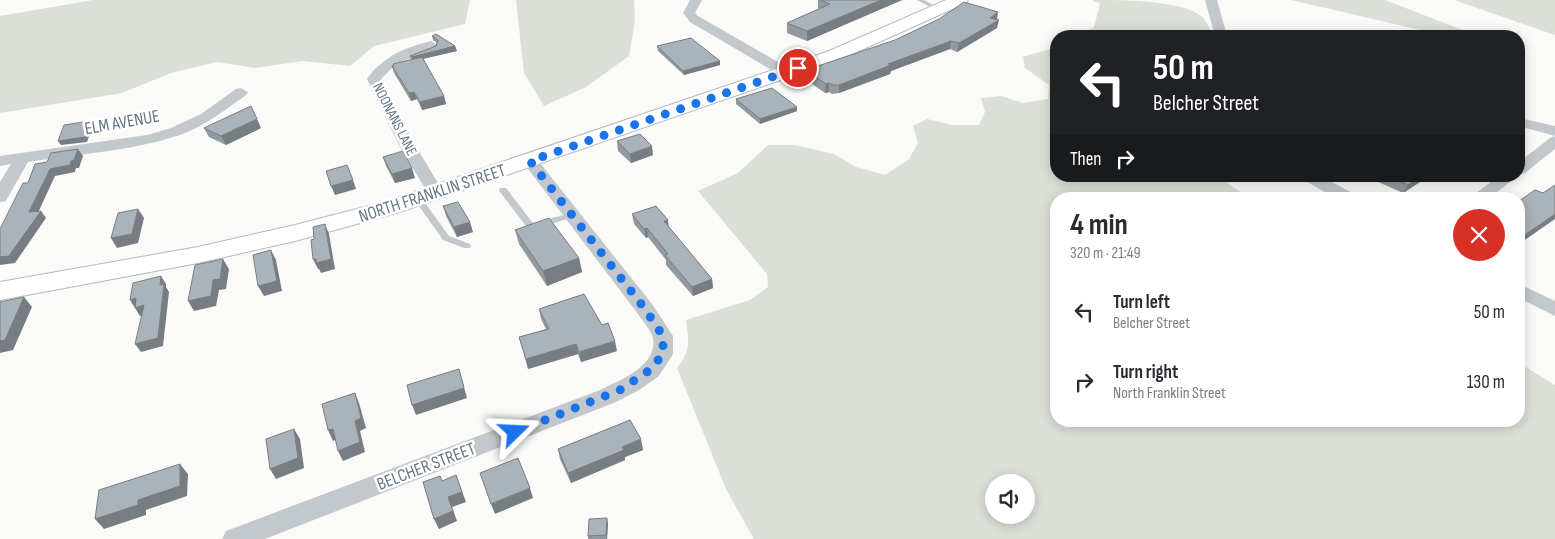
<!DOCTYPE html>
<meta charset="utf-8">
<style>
:root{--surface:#fff;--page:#f2f2f3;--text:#2b2b33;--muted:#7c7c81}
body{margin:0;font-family:"Sofia Sans Condensed",sans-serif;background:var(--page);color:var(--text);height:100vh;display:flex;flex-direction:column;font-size:19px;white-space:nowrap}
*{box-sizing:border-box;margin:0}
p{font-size:16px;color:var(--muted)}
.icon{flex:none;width:28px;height:28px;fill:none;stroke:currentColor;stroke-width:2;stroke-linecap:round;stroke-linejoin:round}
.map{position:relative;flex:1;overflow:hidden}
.panel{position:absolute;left:1050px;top:192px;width:475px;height:235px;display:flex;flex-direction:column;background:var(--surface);border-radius:20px;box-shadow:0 2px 12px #0003}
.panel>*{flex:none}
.top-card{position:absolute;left:1050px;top:30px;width:475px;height:152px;border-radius:20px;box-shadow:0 2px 12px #0003;background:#202124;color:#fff;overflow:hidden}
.fabs{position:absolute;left:985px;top:474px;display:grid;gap:10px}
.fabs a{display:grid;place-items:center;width:50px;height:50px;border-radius:50%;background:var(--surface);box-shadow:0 2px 12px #0003;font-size:25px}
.pin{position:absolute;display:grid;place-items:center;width:42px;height:42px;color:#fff;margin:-21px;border:2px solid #fff;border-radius:50%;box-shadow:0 1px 5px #0007}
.me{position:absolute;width:55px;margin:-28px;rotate:69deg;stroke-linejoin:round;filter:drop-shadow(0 0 4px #0008)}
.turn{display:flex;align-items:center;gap:18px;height:105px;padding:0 20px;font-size:22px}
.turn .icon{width:65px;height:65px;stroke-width:2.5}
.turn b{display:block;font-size:35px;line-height:42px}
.then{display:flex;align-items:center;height:48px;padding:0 20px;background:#0003;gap:10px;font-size:19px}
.round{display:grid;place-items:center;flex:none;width:52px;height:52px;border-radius:26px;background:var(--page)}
.headline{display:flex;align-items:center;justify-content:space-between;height:85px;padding:0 20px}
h1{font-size:30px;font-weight:700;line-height:38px}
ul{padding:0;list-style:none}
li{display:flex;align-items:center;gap:15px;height:70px;padding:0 20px}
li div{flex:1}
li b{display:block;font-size:19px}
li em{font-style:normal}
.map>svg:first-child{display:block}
.green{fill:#dadfd7;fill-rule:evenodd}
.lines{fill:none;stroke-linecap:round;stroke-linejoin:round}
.secondary-casing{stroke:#b3babf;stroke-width:2}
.service{fill:#c3c8cc;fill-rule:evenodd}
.minor{fill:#c3c8cc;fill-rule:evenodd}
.secondary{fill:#fff;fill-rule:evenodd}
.wall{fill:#929a9f}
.shaded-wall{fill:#777d82}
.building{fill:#aab3b9;stroke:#777d82}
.route{stroke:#1a73e8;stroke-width:9;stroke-dasharray:0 16.2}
.labels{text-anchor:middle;stroke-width:5;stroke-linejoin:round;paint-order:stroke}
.far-street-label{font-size:15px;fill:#657683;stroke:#fff}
.street-label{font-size:18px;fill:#657683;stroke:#fff}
</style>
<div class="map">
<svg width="1555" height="539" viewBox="0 0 1555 539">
<rect width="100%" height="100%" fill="#fafaf8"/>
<path class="green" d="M93,0H470L465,24L374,46L350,66L303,61L255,68L217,62L171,73L122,93L0,113V16Z
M516,0H634L635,20L629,56L586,87L544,106L524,73Z
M1092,0C1119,0 1182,0 1201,16C1205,19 1207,24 1210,29L1203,36H1080L1094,27L1100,4Z
M1291,0H1385L1478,36H1446Z
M1454,0H1555V35Z
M1056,47V176H1218L1250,199H1056V421H1519V363L1555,385V539H754L726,489L677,368C691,350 689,341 686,320L750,300L768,287L767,274L698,191L738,173L768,145H795L834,154L856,167L885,175L909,159L918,143L913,126L927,119L953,125H979L985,112L981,98L1001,96L1023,103L1048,99L1049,85L1025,68L1023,57ZM994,482H1026V515H994Z"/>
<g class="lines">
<g class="secondary-casing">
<path id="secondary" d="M946,0H968L966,3L841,59L400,212L295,241L198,263L0,300V282L198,247L295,225L384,202L829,51Z"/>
</g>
<path class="service" d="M917,0H924L941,9L936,10Z
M500,188H506L532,222L534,223L571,213L575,215L574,217L537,228H534L526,226L500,192L499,190Z
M415,197H421L449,236L470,244L471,246L470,248H464L443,240L414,199Z"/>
<path class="minor" d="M690,0H702L695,13L698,16L790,69L792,72L790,75H780L690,22L683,13Z
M1205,0H1217L1227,36H1215Z
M431,41L437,45L436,48L396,64L381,79L415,145L444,193L442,197H430L399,145L367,79C382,57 406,47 431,41Z
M241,88L248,92L246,95C225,110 205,126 180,135C132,151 78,154 28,162L8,197L6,201L0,202V182L11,164L0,166V156L147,135L171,128L201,114L236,89Z
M1519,118L1555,126V136L1519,126Z
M1555,136V149L1525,173L1519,175V162L1550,138Z
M530,156L536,158L652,304L673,336V354L659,376L639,390L616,402L265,539H222L226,531L600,390C620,380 658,366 653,338C651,330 642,320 638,314L522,161L524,158Z
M1300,176H1321L1356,195L1358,199H1337L1302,179Z
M1499,176H1518L1488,199H1468Z
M1519,284L1555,301V316L1519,298Z"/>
<use href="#secondary" class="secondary"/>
</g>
<path class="wall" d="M818,0H902L807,41L787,33V23L819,9L818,8Z
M997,20V28L957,52L950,49L891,71L890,74L839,93L832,94L829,92L825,93L805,79L806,70Z
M432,36L455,46L457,51L423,59L444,96L446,104L422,110L417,99L411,101L394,73L392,66L411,60L410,56L436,46L437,43L433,40Z
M657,46L720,61V65L684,75L658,51Z
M736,99L797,111L760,124L736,104Z
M204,128H261L226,145L209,137Z
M617,141L653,155L631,163L618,151Z
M383,157L415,178L395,183L386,166Z
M1379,176H1426L1423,180L1403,193L1376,181Z
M443,206L473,232L457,237L446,216Z
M632,214L669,227L712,279L713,288L693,296L666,265V260L648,237L646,238L634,224Z
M515,230L579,258L582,272L547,286L519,244Z
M539,309L617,351L581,362L578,354L528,369L519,337L546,329L541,319Z
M558,449L643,450L625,457V460L571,483L560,459Z
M608,523L607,539H588V536Z"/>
<path class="shaded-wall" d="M881,0H902L807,41V31Z
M998,12L997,20L990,18Z
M999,20L997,28L957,52L959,43Z
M951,41L950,49L891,71L890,74L839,93V85L888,64Z
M455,46L457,51L413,61L412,57Z
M720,61V65L684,75L683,71Z
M829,83V92L825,93L826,84Z
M414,92L417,99L411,101L409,93Z
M444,96L446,104L422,110L420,102Z
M797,107V111L760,124V119Z
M257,119L261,128L226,145L221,136Z
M90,121L93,125L87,142L61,145L58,141Z
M652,146L653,155L631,163L630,154Z
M78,149L83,156L79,168H76L75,172L55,176L36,217L41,211L46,218L15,263L0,265V257L29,212L50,169L71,161Z
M412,168L415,178L395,183L392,174Z
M1421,176H1426L1423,180L1403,193L1408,185Z
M353,180L356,189L335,195L331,186Z
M138,209L144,218L138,243L117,248L111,238Z
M1555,214V219L1519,244V239Z
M668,220L669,230L664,221Z
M470,222L473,232L457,237L454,227Z
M325,224L329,234L335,269L321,273L319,269H318L313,259Z
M647,228L648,237L646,238L644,229Z
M271,250L276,260L282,291L264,296L258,286Z
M579,258L582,272L547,286L543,271Z
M223,259L229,269L226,289L219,290L216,306L194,311L188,301L213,280Z
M161,276L166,284V287L169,292L163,346L141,352L135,344L160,285Z
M712,279L713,288L693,296L692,287Z
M24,297L32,307L13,350L0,353V341Z
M136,298L144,305L149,313L140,316L130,300Z
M615,341L617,351L581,362L579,352Z
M576,344L578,354L528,369L526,359Z
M459,369L467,398L416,415L412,405Z
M355,393L359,403L366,428L360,431L365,452L343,461L338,451L355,421Z
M294,429L300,439L304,468L276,479L270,469Z
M333,429L338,439L333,441L328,430Z
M641,439L643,450L625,457V460L571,483L568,473L622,447Z
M180,464L188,474L187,496L146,510V515L104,529L95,519L138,500Z
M456,475L466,502L452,507L457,521L439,529L434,519L448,497Z
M530,488L533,498L495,514L491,504Z
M607,518L608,523L607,539L606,535Z"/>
<path class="building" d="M821,0H881L807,31L787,23L830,4Z
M964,2L998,12L990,18L999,20L959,43L951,41L888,64L891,65L839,85H833L829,83L826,84L806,70L895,40L939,19Z
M436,34L455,46L412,57L410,56L436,46L438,40L432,36Z
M691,38L720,61L683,71L657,46Z
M422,57L444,96L420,102L414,92L409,93L392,66H394L393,64Z
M772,88L797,107L760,119L736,99Z
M251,106L257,119L221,136L204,128Z
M90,121L85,137L58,141L64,125Z
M640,134L652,146L630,154L617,141Z
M78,149L74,160L71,161L70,165L50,169L29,212L41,211L9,256L0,257V229L23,183H28L35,164L47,162L51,153Z
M403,151L412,168L392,174L383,157Z
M347,165L353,180L331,186L326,171Z
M1389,176H1421L1408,185Z
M1555,185V214L1519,239V201L1535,190L1543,193Z
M458,202L470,222L454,227L443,206Z
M656,206L668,220L664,221L712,279L692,287L665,255L668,254L647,228L644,229L632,214Z
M138,209L132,234L111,238L118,213Z
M549,218L579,258L543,271L515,230Z
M325,224L331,259L316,263V259H313L311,240L314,239L313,227Z
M271,250L277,281L258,286L253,255Z
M223,259L220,279L213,280L211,296L188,301L195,265Z
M161,276L160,285L164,284L158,338L135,344L144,305L135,308L136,298L130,300L133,283Z
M584,294L602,325L608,323L615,341L579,352L576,344L526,359L519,337L549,329L539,309Z
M24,297L5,340L0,341V302Z
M459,369L464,388L412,405L407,385Z
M355,393L361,418L355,421L360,442L338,451L333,429L328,430L322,404Z
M630,420L641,439L622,447L624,450L568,473L558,449Z
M294,429L298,458L270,469L266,439Z
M518,458L530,488L491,504L480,473Z
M180,464V486L138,500V505L95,519L99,490Z
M456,475L462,492L448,497L453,511L434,519L423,482L440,476L442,481Z
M607,518L606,535L588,536L589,519Z"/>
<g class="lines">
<path class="route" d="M515,432L620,390L650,370L663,354V336L645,309L530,161L798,68"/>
</g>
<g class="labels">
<g class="far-street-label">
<text transform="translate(395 119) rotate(63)" y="5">NOONANS LANE</text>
</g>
<g class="street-label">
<text transform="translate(122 122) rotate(-10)" y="6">ELM AVENUE</text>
<text transform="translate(432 193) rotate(-18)" y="6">NORTH FRANKLIN STREET</text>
<text transform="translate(426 466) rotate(-21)" y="6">BELCHER STREET</text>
</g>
</g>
</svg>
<div class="fabs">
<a><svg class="icon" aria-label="sound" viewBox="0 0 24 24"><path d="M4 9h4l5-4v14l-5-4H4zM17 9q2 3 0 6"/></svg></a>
</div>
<div class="pin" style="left:798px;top:68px;background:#d93025"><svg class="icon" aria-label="arrive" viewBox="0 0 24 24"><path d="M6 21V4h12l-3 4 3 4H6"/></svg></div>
<svg class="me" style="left:515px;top:432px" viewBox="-20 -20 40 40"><path d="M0-17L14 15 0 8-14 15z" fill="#1a73e8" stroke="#fff" stroke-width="4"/></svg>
<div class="top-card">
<div class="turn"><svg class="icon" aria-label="left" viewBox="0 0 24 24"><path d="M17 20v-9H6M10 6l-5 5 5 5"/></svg><div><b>50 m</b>Belcher Street</div></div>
<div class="then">Then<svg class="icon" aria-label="right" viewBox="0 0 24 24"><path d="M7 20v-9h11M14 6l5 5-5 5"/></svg></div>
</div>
<section class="panel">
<div class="headline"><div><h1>4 min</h1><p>320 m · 21:49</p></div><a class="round" style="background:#d93025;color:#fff"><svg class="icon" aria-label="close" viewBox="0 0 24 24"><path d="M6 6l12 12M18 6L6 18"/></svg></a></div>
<ul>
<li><svg class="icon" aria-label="left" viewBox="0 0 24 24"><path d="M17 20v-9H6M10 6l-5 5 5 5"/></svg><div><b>Turn left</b><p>Belcher Street</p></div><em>50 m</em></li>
<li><svg class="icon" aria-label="right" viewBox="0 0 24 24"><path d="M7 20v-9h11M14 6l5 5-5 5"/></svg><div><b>Turn right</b><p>North Franklin Street</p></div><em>130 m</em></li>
</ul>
</section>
</div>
